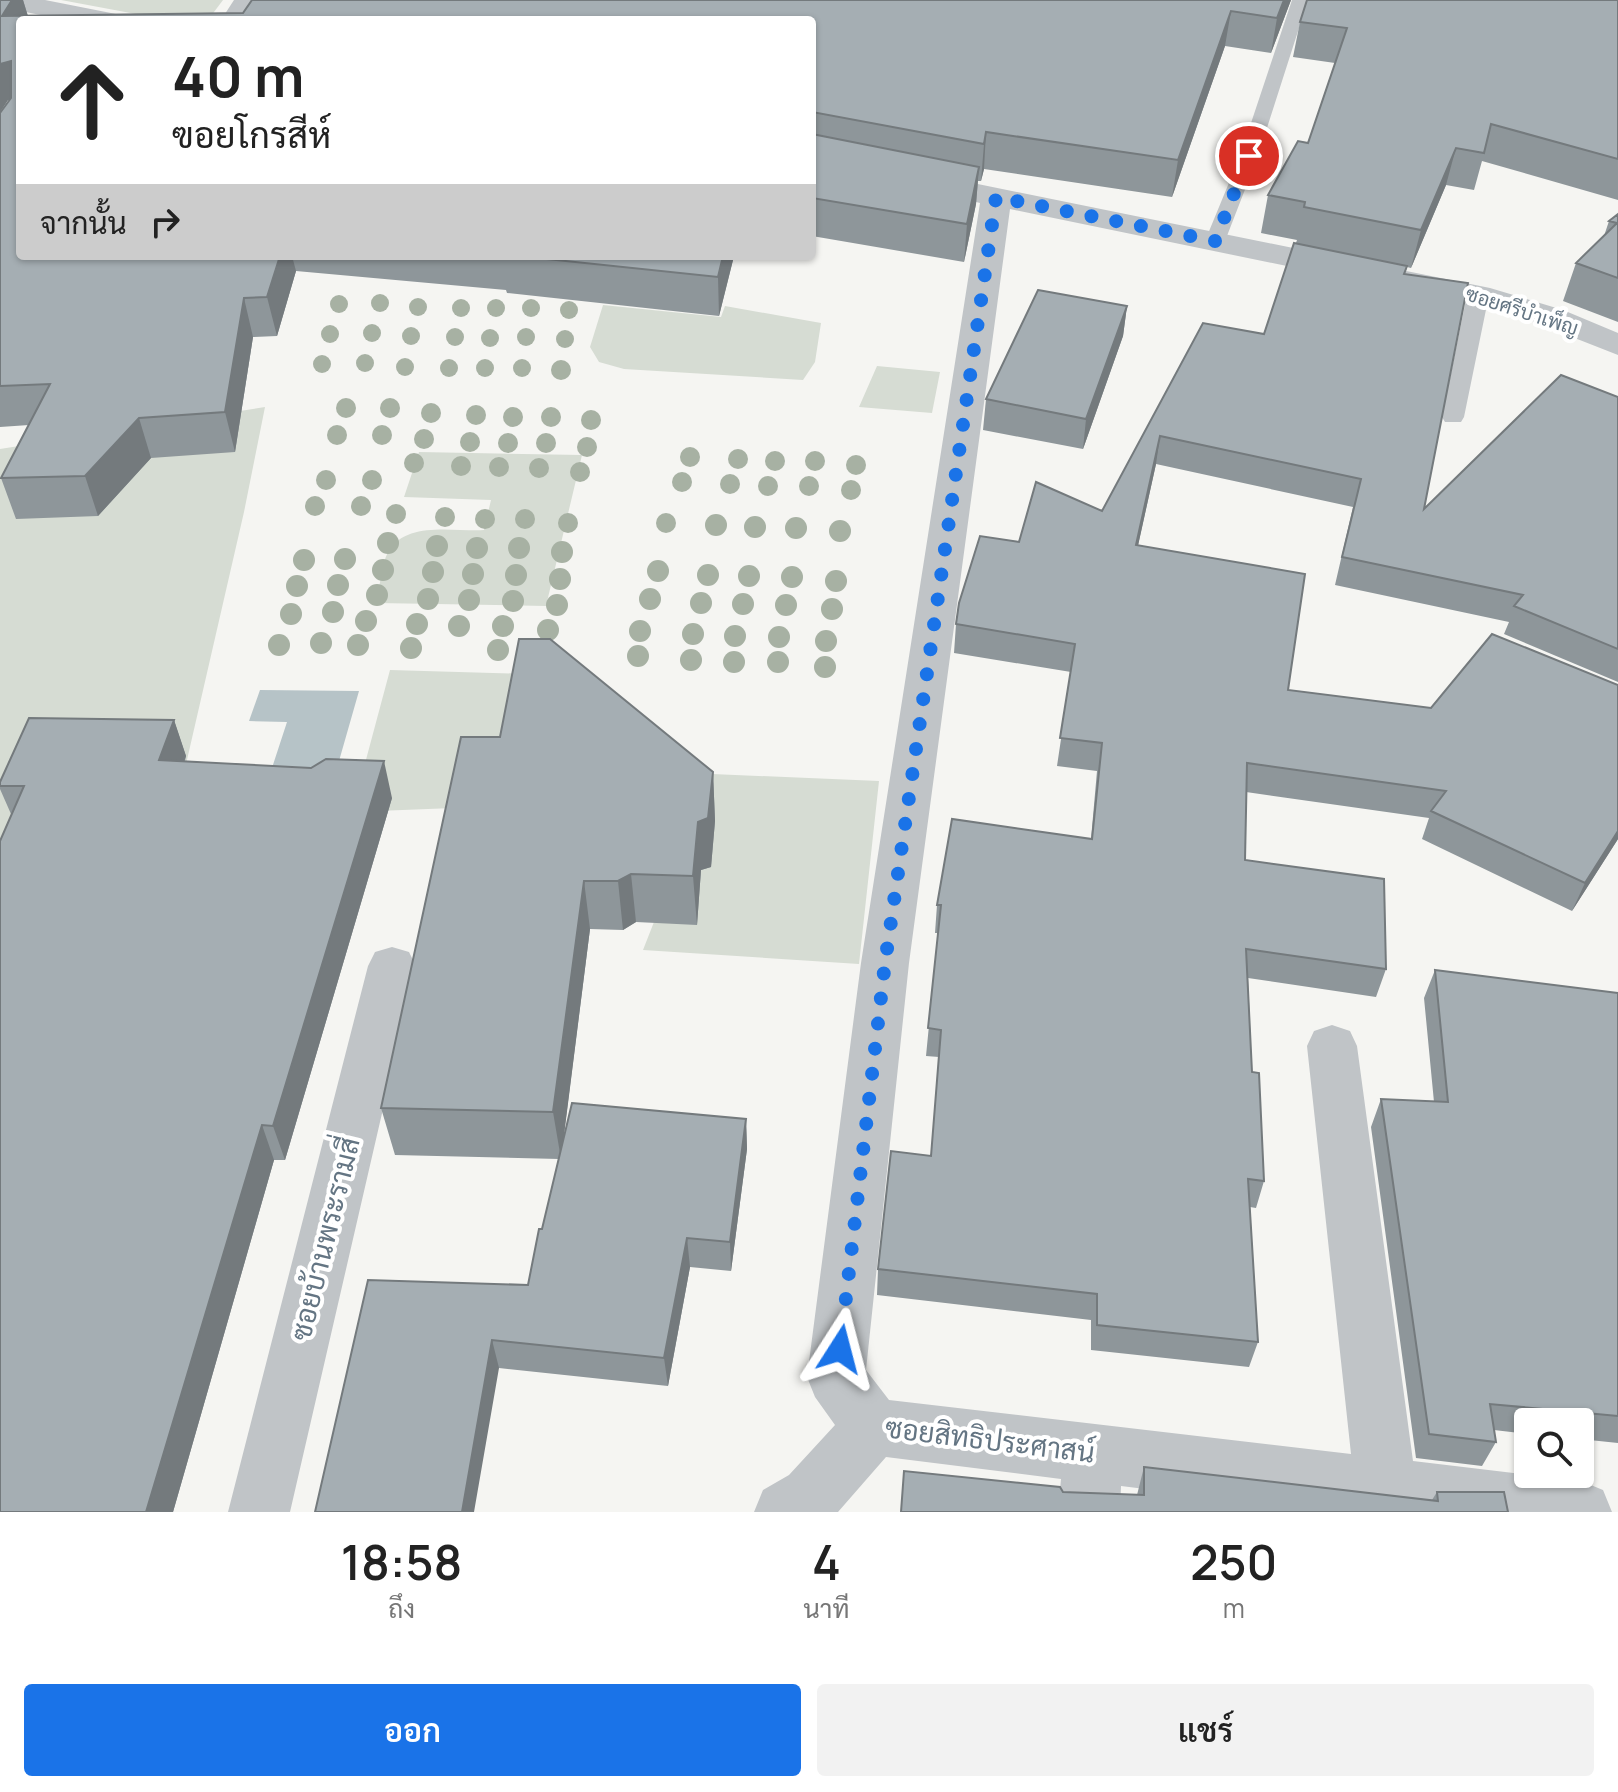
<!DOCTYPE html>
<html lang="th">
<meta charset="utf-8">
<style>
:root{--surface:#fff;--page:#f2f2f2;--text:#222;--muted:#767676;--accent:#1a73e8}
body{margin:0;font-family:Manrope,Sarabun,sans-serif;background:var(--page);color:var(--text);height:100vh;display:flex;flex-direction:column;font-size:30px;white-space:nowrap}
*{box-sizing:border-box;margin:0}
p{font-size:26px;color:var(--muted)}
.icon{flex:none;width:44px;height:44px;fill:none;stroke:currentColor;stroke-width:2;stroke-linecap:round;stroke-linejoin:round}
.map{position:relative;height:1512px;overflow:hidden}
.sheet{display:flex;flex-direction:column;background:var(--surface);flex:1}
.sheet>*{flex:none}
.guide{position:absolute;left:16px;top:16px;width:800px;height:244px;border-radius:8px;box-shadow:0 2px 6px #0004;background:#fff;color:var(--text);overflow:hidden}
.buttons{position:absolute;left:1514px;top:1408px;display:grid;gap:16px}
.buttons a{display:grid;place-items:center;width:80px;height:80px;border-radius:8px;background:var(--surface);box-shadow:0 2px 6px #0004;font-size:40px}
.pin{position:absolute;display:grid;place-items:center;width:68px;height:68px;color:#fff;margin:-34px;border:4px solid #fff;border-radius:50%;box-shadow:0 2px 8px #0007}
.me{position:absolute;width:88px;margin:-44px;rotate:9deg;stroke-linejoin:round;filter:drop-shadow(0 0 6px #0008)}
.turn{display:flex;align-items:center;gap:28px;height:168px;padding:0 24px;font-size:36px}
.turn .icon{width:104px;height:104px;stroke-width:2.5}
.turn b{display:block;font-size:56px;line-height:68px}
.then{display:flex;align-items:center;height:76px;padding:0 24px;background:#0003;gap:16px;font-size:30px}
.eta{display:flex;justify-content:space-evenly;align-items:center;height:136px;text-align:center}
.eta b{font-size:48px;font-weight:600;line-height:56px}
.button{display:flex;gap:16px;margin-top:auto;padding:16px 24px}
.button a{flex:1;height:92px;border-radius:8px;background:var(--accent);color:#fff;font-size:32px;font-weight:600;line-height:92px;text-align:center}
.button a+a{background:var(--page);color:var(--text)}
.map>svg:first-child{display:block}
.green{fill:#d6dcd3}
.water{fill:#b6c3c7}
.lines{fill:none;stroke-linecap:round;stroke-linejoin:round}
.lane{fill:#c0c4c7;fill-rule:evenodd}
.street{fill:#c0c4c7;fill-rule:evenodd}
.tree{fill:#a7b1a3}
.wall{fill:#8e969a}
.shaded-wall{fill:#747a7d}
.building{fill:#a5aeb3;stroke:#747a7d;stroke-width:2}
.route{stroke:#1a73e8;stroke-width:14;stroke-dasharray:0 25.2}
.labels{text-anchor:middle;stroke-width:8;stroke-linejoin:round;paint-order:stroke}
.far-street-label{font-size:20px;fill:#647583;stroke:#fff}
.near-street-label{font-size:28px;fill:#647583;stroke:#fff}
</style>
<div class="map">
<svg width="1618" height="1512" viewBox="0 0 1618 1512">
<rect width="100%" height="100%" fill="#f5f5f2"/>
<path class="green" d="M61,0H223L208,20H168Z
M603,305L721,317L725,306L821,323L815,362L803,380L624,369L599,362L590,347Z
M877,366L940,372L932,413L859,407Z
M265,407L244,512L161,873L0,887V449Z
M419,452L582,455L546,606L376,603C380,588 381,566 388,552C406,520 455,532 484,530L491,500L404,497Z
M390,670L530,674L504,806L352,812Z
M712,774L879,781L859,964L643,950Z"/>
<path class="water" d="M260,690L359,691L335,775L270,774L287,722L249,721Z"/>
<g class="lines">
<path class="lane" d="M1292,0H1308L1258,156L1225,241L1222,245H1208L1205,241L1240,156Z
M1478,289L1489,295L1464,417L1461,422H1445L1442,417L1467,295Z"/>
<path class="street" d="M0,0H45L116,14L120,20H66L0,7Z
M234,0H260L247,20H221Z
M968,182L1490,288L1563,310L1618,333V355L1539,324L1471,304L1010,209L909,963L866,1370L889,1400L1351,1454L1307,1046L1314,1031L1332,1025L1350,1031L1357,1046L1413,1461L1581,1481L1603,1490L1612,1512H1330L1121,1486L1120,1512H1058L1061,1479L886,1457L838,1512H754L763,1490L789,1475L835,1425L815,1397L807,1377L861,963L980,203L957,197L953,191L957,185Z
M392,947L409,952L416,966L290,1512H228L368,966L375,952Z"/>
</g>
<g class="tree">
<circle cx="380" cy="303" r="9"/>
<circle cx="339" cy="304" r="9"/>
<circle cx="418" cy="307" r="9"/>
<circle cx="461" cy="308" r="9"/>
<circle cx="496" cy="308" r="9"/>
<circle cx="531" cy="308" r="9"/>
<circle cx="569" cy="310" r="9"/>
<circle cx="372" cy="333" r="9"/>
<circle cx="330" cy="334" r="9"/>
<circle cx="411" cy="336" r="9"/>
<circle cx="455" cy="337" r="9"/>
<circle cx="526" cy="337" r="9"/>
<circle cx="490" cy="338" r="9"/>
<circle cx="565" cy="339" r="9"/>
<circle cx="365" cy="363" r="9"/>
<circle cx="322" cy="364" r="9"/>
<circle cx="405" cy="367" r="9"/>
<circle cx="449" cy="368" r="9"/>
<circle cx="485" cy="368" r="9"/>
<circle cx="522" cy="368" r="9"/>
<circle cx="561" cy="370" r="10"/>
<circle cx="346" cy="408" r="10"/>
<circle cx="390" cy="408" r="10"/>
<circle cx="431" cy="413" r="10"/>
<circle cx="476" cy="415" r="10"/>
<circle cx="513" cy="417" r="10"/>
<circle cx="551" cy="417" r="10"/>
<circle cx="591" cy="420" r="10"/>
<circle cx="337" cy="435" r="10"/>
<circle cx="382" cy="435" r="10"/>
<circle cx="424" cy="439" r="10"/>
<circle cx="470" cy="442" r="10"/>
<circle cx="508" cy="443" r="10"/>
<circle cx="546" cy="443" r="10"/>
<circle cx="587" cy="447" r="10"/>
<circle cx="690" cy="457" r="10"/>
<circle cx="738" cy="459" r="10"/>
<circle cx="775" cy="461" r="10"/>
<circle cx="815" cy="461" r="10"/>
<circle cx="414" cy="463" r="10"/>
<circle cx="856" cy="465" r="10"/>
<circle cx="461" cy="466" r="10"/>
<circle cx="499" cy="467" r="10"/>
<circle cx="539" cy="468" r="10"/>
<circle cx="580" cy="472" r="10"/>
<circle cx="326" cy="480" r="10"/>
<circle cx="372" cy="480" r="10"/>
<circle cx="682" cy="482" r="10"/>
<circle cx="730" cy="484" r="10"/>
<circle cx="768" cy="486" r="10"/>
<circle cx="809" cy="486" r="10"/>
<circle cx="851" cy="490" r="10"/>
<circle cx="315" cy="506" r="10"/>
<circle cx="361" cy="506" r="10"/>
<circle cx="396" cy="514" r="10"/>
<circle cx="445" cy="517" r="10"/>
<circle cx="485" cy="519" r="10"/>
<circle cx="525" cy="519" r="10"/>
<circle cx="568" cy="523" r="10"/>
<circle cx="666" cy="523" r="10"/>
<circle cx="716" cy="525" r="11"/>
<circle cx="755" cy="527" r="11"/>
<circle cx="796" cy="528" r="11"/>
<circle cx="840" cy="531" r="11"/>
<circle cx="388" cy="543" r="11"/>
<circle cx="437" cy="546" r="11"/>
<circle cx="477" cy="548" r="11"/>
<circle cx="519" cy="548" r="11"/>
<circle cx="562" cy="552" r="11"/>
<circle cx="345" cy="559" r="11"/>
<circle cx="304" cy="560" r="11"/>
<circle cx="383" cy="570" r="11"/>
<circle cx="658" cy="571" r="11"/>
<circle cx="433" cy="572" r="11"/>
<circle cx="473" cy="574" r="11"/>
<circle cx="516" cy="575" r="11"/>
<circle cx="708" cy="575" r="11"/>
<circle cx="749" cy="576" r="11"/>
<circle cx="792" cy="577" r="11"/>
<circle cx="560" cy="579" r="11"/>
<circle cx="836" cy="581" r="11"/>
<circle cx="338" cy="585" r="11"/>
<circle cx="297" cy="586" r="11"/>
<circle cx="377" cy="595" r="11"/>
<circle cx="428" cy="599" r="11"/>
<circle cx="650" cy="599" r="11"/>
<circle cx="469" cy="600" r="11"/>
<circle cx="513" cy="601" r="11"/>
<circle cx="701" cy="603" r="11"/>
<circle cx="743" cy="604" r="11"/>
<circle cx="557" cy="605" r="11"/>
<circle cx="786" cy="605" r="11"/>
<circle cx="832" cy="609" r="11"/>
<circle cx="333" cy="612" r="11"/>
<circle cx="291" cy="614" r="11"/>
<circle cx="366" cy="621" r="11"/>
<circle cx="417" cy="624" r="11"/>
<circle cx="459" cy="626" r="11"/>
<circle cx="503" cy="626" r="11"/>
<circle cx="548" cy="630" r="11"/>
<circle cx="640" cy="631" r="11"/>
<circle cx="693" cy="634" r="11"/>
<circle cx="735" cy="636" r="11"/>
<circle cx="779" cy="637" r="11"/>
<circle cx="826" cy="641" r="11"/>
<circle cx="321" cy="643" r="11"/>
<circle cx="279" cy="645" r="11"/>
<circle cx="358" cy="645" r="11"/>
<circle cx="411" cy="648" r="11"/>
<circle cx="498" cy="650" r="11"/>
<circle cx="638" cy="656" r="11"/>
<circle cx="691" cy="660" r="11"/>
<circle cx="734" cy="662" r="11"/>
<circle cx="778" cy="662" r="11"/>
<circle cx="825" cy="667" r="11"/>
</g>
<path class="wall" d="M0,0H23L28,16L1291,0L1271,53L1225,46L1172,197L984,169L981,181H978L976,204L964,262L812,236V20H20V256H734L719,316L507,293L506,290L296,271L277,336L253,337L235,452L151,458L98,516L16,519L1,478L29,425L0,427V113L10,100H8L0,112Z
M1618,0V200L1482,161L1474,190L1446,185L1411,268L1407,267L1405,274L1424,509L1618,397V682L1504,634L1509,622L1335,585L1353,507L1156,464L1138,545L1288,690L1618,839L1572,911L1422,839L1429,818L1246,792L1245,860L1386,969L1376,997L1248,978L1252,1072L1264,1181L1256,1208L1250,1207L1258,1342L1249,1367L1091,1350V1320L877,1295L878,1269L931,1156L939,1057L926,1056L938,933H935L937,905L1091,839L1097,771L1057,766L1071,672L954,653L956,624L1019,542L1102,511L1203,323L1264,334L1297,240L1261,233L1268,195L1308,143L1335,63L1293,57L1300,22Z
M1618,214V322L1563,301L1576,263L1604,236L1609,221Z
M1127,306L1123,336L1083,449L983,430L986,399Z
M174,720L186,756L185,761L392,798L285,1160H274L173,1512H0L11,814L0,789V782Z
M500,737L713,772L715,821L711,867L701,870L697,925L636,922L623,930L590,929L563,1141L746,1119L747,1149L731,1271L690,1267L668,1386L499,1368L315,1512L528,1285L542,1229L559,1159L395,1155L381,1108Z
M1435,970L1618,993V1443L1580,1439V1422H1528V1434L1494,1430L1496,1442L1482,1466L1416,1458L1371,1127L1381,1099L1434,1102L1424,998Z
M1144,1467L1432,1500L1437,1492L1508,1512L1063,1492L1137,1495Z"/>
<path class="shaded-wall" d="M12,0H23L29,20L2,16Z
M1284,0H1291L1271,53L1277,18Z
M1231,11L1225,46L1172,197L1178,160Z
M11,61L20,97L8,100L0,112V64Z
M986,132L984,169L981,181L984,144Z
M1456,148L1446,185L1411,268L1421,230Z
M979,167L976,204L964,262L967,224Z
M280,256H292L296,271L277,336L267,297Z
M723,256H734L719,316L718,277Z
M244,298L253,337L235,452L225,412Z
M1127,306L1123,336L1083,449L1086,419Z
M139,418L151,458L98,516L85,476Z
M1160,436L1156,464L1132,573L1136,545Z
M174,720L186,756L172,796L159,760Z
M384,761L392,798L285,1160L273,1126Z
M713,772L715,821L711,867L701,870L697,925L693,876L698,822Z
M1618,831V839L1572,911L1585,883Z
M631,874L636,922L623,930L618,881Z
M584,881L590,929L561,1159L553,1112Z
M746,1119L747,1149L731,1271L730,1242Z
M262,1125L274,1160L173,1512H146Z
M687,1238L690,1267L668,1386L664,1358Z
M492,1340L499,1368L474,1512H462Z"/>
<path class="building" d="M0,0H12L2,16L243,13L252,0H1284L1277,18L1231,11L1178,160L986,132L984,144L812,112V20H432L411,18L410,20H20V256H280L267,297L244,298L225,412L139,418L85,476L1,478L50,384L0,386V113L11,98V61L0,64Z
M1307,0H1618V159L1491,124L1484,153L1456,148L1421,230L1304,207L1305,202L1268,195L1298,141L1308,143L1347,28L1300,22Z
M812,134L979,167L967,224L812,198Z
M1618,214V278L1576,263L1617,223L1609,221Z
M1294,243L1407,266L1404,274L1468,283L1424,509L1561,375L1618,397V649L1514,606L1523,595L1342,557L1361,479L1160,436L1136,545L1305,574L1288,690L1431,708L1492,634L1618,685V831L1585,883L1431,811L1446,791L1247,763L1245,860L1384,879L1386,969L1246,949L1252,1072L1259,1073L1264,1181L1248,1179L1258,1342L1097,1325V1294L878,1269L891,1151L931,1156L941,1030L928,1028L941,905H937L952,819L1092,839L1102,743L1060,738L1075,644L956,624L959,603L980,536L1019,542L1036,482L1102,511L1203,323L1264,334Z
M518,256H723L718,277Z
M1038,290L1127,306L1086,419L986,399Z
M519,639H550L713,772L708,818L698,822L693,876L631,874L618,881H584L553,1112L381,1108L461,737H500Z
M29,718L174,720L159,760L311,768L326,759L384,761L273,1126L262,1125L146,1512H0V841L24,786H0V782Z
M1435,970L1618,993V1416L1490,1404L1496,1442L1429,1434L1381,1099L1448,1102Z
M572,1103L746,1119L730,1242L687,1238L664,1358L492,1340L462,1512H315L368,1280L528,1285L539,1229H542Z
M1144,1467L1438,1501L1437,1492H1504L1508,1512H901L904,1471L1060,1487L1063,1492L1144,1495Z"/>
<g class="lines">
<path class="route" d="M840,1349L885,963L996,197L1215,241L1249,156"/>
</g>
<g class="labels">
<g class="far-street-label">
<text transform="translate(1522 311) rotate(18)" y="7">ซอยศรีบำเพ็ญ</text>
</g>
<g class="near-street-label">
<text transform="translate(325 1239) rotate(-76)" y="10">ซอยบ้านพระรามสี่</text>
<text transform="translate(990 1440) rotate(7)" y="10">ซอยสิทธิประศาสน์</text>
</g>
</g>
</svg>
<div class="buttons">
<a><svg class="icon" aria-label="search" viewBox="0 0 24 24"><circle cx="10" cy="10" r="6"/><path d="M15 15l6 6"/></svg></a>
</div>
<div class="pin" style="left:1249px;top:156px;background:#d93025"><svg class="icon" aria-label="arrive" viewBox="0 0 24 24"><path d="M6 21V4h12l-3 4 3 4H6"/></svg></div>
<svg class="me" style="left:840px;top:1349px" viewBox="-20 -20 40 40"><path d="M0-17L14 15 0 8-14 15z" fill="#1a73e8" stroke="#fff" stroke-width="4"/></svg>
<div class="guide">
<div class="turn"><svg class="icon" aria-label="ahead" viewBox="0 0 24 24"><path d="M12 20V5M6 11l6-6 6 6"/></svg><div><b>40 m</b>ฃอยโกรสีห์</div></div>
<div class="then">จากนั้น<svg class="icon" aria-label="right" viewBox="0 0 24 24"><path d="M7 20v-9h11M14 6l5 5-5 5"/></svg></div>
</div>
</div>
<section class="sheet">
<div class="eta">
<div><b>18:58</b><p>ถึง</p></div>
<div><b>4</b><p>นาที</p></div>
<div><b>250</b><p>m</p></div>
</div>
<div class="button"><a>ออก</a><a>แชร์</a></div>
</section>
